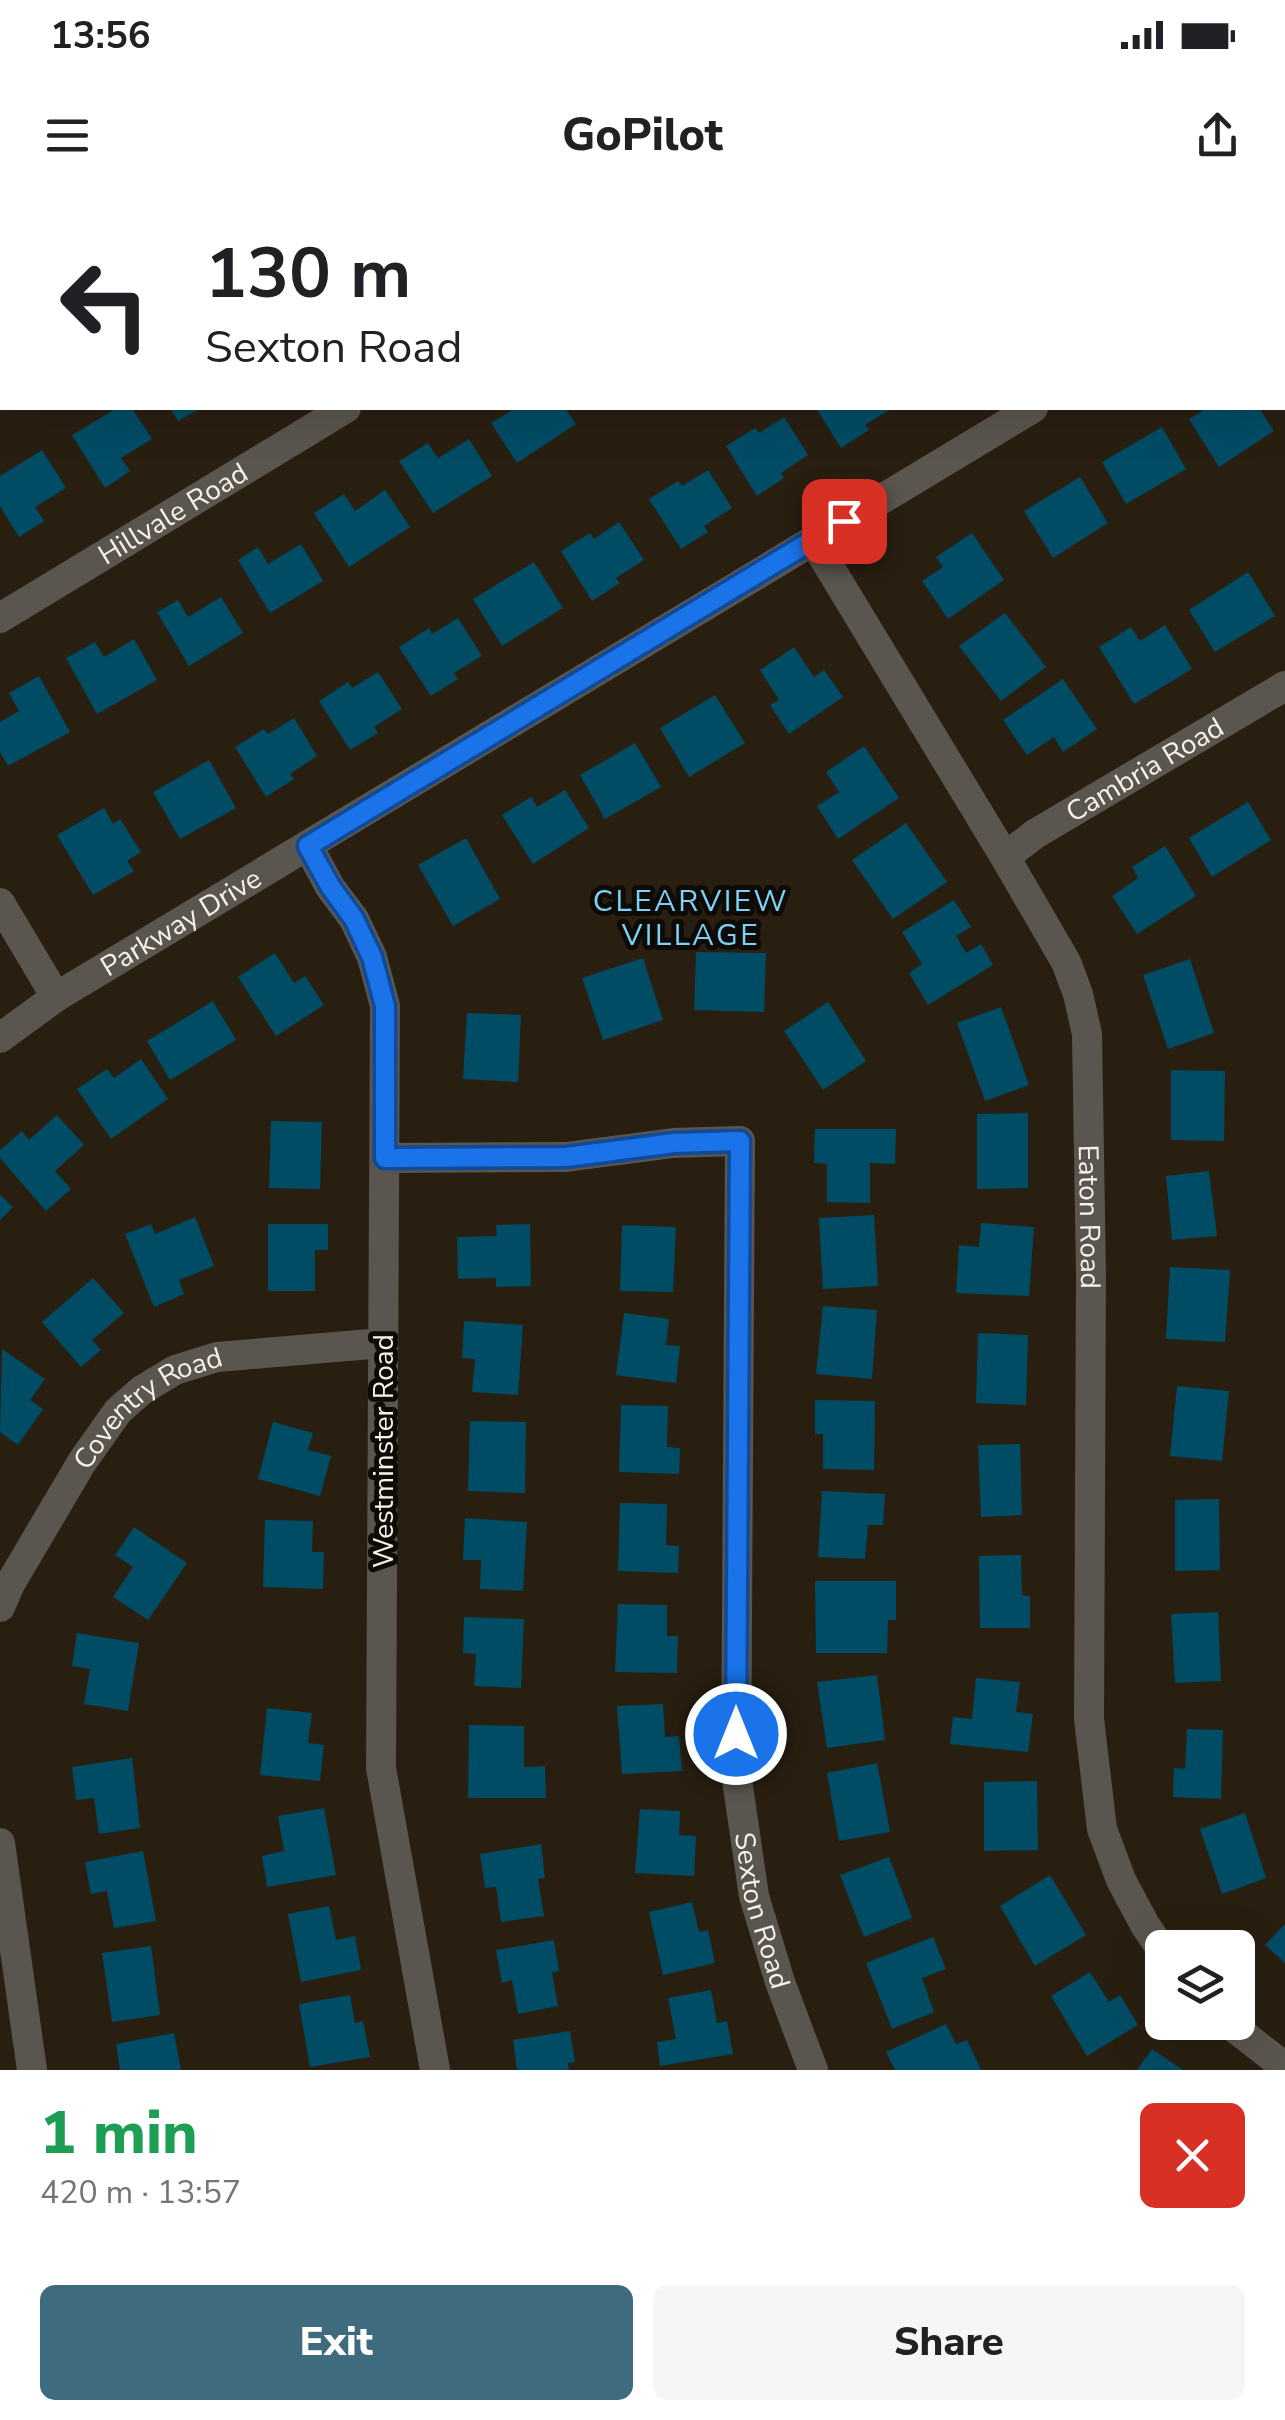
<!DOCTYPE html>
<meta charset="utf-8">
<style>
:root{--surface:#fff;--page:#f6f6f6;--text:#202124;--muted:#757577;--accent:#3f6b7f}
body{margin:0;font-family:"Nunito Sans",sans-serif;background:var(--page);color:var(--text);height:100vh;display:flex;flex-direction:column;font-size:38px;white-space:nowrap}
*{box-sizing:border-box;margin:0}
p{font-size:32px;color:var(--muted)}
.icon{flex:none;width:55px;height:55px;fill:none;stroke:currentColor;stroke-width:2;stroke-linecap:round;stroke-linejoin:round}
.map{position:relative;height:1870px;overflow:hidden}
.drawer{display:flex;flex-direction:column;background:var(--surface);flex:1}
.drawer>*{flex:none}
.banner{position:absolute;left:0px;top:0px;width:1285px;height:210px;box-shadow:0 10px 40px #0002;background:#fff;color:var(--text);overflow:hidden}
.fabs{position:absolute;left:1145px;top:1730px;display:grid;gap:20px}
.fabs a{display:grid;place-items:center;width:110px;height:110px;border-radius:15px;background:var(--surface);box-shadow:0 10px 40px #0002;font-size:50px}
.pin{position:absolute;display:grid;place-items:center;width:85px;height:85px;color:#fff;margin:-42px;border-radius:20px;box-shadow:0 5px 15px #0006}
.me{position:absolute;width:110px;margin:-55px;rotate:0deg;stroke-linejoin:round;filter:drop-shadow(0 0 8px #0008)}
.turn{display:flex;align-items:center;gap:35px;height:210px;padding:0 40px;font-size:45px}
.turn .icon{width:130px;height:130px;stroke-width:2.5}
.turn b{display:block;font-size:70px;line-height:85px}
.round{display:grid;place-items:center;flex:none;width:105px;height:105px;border-radius:15px;background:var(--page)}
.summary{display:flex;align-items:center;justify-content:space-between;height:170px;padding:0 40px}
h1{font-size:60px;font-weight:800;line-height:75px;color:#1e9e55}
.button{display:flex;gap:20px;margin-top:auto;padding:20px 40px}
.button a{flex:1;height:115px;border-radius:15px;background:var(--accent);color:#fff;font-size:40px;font-weight:800;line-height:115px;text-align:center}
.button a+a{background:var(--page);color:var(--text)}
.status{display:flex;justify-content:space-between;align-items:center;height:70px;padding:0 50px;background:var(--surface);direction:ltr}
.status svg{height:28px;fill:currentColor}
header{display:flex;justify-content:space-between;align-items:center;height:130px;padding:0 40px;background:var(--surface);font-size:45px;font-weight:800}
.map>svg:first-child{display:block}
.building{fill:#014c65}
.lines{fill:none;stroke-linecap:round;stroke-linejoin:round}
.street{stroke:#5a554e;stroke-width:30}
.route-casing{stroke:#114b97;stroke-width:25}
.route{stroke:#1a73e8;stroke-width:18}
.labels{text-anchor:middle;stroke-width:10;stroke-linejoin:round;paint-order:stroke}
.street-label{font-size:28px;fill:#f8f1e7;stroke:#0e0a05}
.neighbourhood-label{font-size:30px;letter-spacing:2.5px;fill:#7cd3fa;stroke:#0e0a05}
</style>
<div class="status"><b>13:56</b><svg viewBox="0 0 49 12"><path d="M0 12V9h3v3zM5 12V6h3v6zM10 12V3h3v9zM15 12V0h3v12zM26 1h20v11H26zM47 4h2v5h-2z"/></svg></div>
<header><svg class="icon" aria-label="menu" viewBox="0 0 24 24"><path d="M4 6h16M4 12h16M4 18h16"/></svg>GoPilot<svg class="icon" aria-label="share" viewBox="0 0 24 24"><path d="M12 15V3M7 8l5-5 5 5M5 13v7h14v-7"/></svg></header>
<div class="map">
<svg width="1285" height="1870" viewBox="0 0 1285 1870">
<rect width="100%" height="100%" fill="#291f11"/>
<path class="building" d="M117,208H132L152,239L121,258L130,271L105,288L72,235Z
M170,208H201L178,221Z
M516,208H565L576,224L517,263L491,223Z
M816,208H892L865,225L869,230L841,248Z
M1207,208H1221L1223,211L1229,208H1259L1274,231L1219,267L1189,219Z
M784,217L808,255L781,273L784,278L757,296L726,246L755,228L759,233Z
M1162,227L1186,269L1126,304L1102,262Z
M469,239L492,276L433,313L399,261L428,243L438,258Z
M42,250L66,288L35,307L44,321L19,337L0,306V276Z
M708,270L732,308L704,326L708,332L681,349L649,299L678,281L682,286Z
M1080,277L1108,323L1053,358L1024,311Z
M385,290L410,327L349,367L314,313L344,294L355,311Z
M619,322L644,360L616,378L620,383L592,401L561,351L590,333L594,339Z
M972,333L1004,380L948,419L922,381L943,367L936,357Z
M301,344L323,381L270,413L238,360L258,347L268,364Z
M534,362L563,408L502,446L473,399Z
M1248,372L1275,416L1215,452L1189,410Z
M221,397L243,433L189,466L157,412L178,400L188,417Z
M1005,413L1046,467L1001,501L959,446Z
M458,418L482,456L454,473L458,479L431,496L399,447L429,428L432,434Z
M1165,425L1192,469L1134,504L1099,447L1131,427L1140,441Z
M134,439L157,480L97,514L66,458L95,442L104,457Z
M794,447L814,477L824,470L843,497L789,534L770,505L779,500L760,470Z
M378,472L402,509L374,527L378,533L350,550L319,501L348,482L352,488Z
M39,476L70,532L8,566L0,552V522L19,511L9,493Z
M1063,479L1097,529L1063,552L1054,537L1027,555L1003,520Z
M715,495L745,543L689,577L660,528Z
M294,518L317,556L290,574L294,579L266,597L235,547L264,529L268,534Z
M635,543L661,587L605,619L580,575Z
M864,546L899,598L838,639L817,606L839,592L826,572Z
M209,560L236,608L180,639L153,592Z
M565,590L589,628L533,664L502,615L531,597L537,607Z
M1248,602L1271,640L1212,677L1189,638Z
M104,608L113,624L120,619L141,652L127,661L134,671L93,695L57,635Z
M906,623L947,682L893,719L852,660Z
M466,638L500,699L453,726L418,665Z
M1165,646L1196,696L1137,734L1112,696L1138,678L1132,667Z
M954,700L971,727L956,736L966,753L981,744L993,765L928,805L909,773L922,764L902,732Z
M696,752L766,753L764,812L694,810Z
M275,753L294,783L305,776L324,805L276,836L238,777Z
M643,758L663,820L603,840L582,778Z
M1190,759L1214,833L1168,849L1143,775Z
M213,801L236,840L170,880L147,841Z
M828,802L866,861L823,890L784,831Z
M1001,807L1029,885L985,901L957,823Z
M467,813L521,815L518,882L463,879Z
M141,859L168,899L111,939L77,889L107,869L114,878Z
M1171,870L1225,871L1224,941L1171,940Z
M1028,913V988L977,989V914Z
M57,915L84,945L55,971L71,989L46,1011L0,958V950L22,931L29,940Z
M271,921L322,922L320,989L269,988Z
M815,929H896L895,964L870,963V1003L827,1002V964L814,963Z
M1209,971L1217,1036L1172,1040L1166,976Z
M0,995L13,1007L0,1020Z
M874,1015L878,1086L823,1089L819,1018Z
M195,1017L214,1066L179,1080L184,1094L154,1107L125,1034L151,1024L155,1034Z
M981,1023L1034,1027L1029,1096L956,1093L959,1045L979,1047Z
M268,1024H328V1050H315V1091H268Z
M530,1024L531,1086L496,1087V1078L458,1079L457,1037L497,1036L496,1025Z
M622,1025L676,1027L673,1092L620,1091Z
M1170,1067L1230,1070L1225,1142L1166,1139Z
M93,1078L124,1113L92,1140L101,1150L81,1167L42,1122Z
M823,1106L877,1110L872,1179L816,1174Z
M624,1113L669,1119L666,1145L680,1146L676,1183L616,1175Z
M464,1121L523,1125L518,1195L472,1192L475,1159L462,1158Z
M978,1133L1028,1135L1026,1205L976,1203Z
M2,1149L45,1179L30,1200L43,1209L18,1245L0,1232Z
M1177,1186L1229,1191L1222,1261L1170,1256Z
M815,1200L875,1201L874,1270L823,1269V1234H815Z
M621,1205L668,1206L667,1247L680,1248L679,1274L619,1272Z
M470,1221L526,1222L525,1293L468,1291Z
M273,1222L313,1233L308,1250L331,1256L320,1296L258,1279Z
M1020,1244L1022,1315L981,1317L978,1245Z
M822,1291L885,1294L883,1325H868L865,1359L818,1357Z
M1219,1299L1220,1370L1175,1371V1300Z
M620,1303L667,1304L666,1345L679,1346L678,1373L618,1371Z
M465,1318L527,1322L523,1391L480,1389L481,1360H463Z
M265,1320L313,1321L312,1352H324L323,1389L263,1387Z
M134,1327L187,1363L148,1420L113,1397L133,1367L115,1355Z
M1021,1355L1022,1395L1030,1396V1428H980L979,1356Z
M815,1381H896V1420H888L887,1453H816Z
M618,1404L667,1405V1436H678L677,1473L615,1472Z
M1218,1412L1221,1481L1175,1483L1171,1414Z
M464,1417L524,1419L521,1488L474,1486L476,1454L463,1453Z
M77,1433L139,1443L128,1511L84,1504L90,1469L72,1466Z
M877,1475L885,1540L827,1548L817,1482Z
M976,1478L1020,1482L1016,1512L1033,1514L1028,1552L950,1544L953,1517L972,1519Z
M663,1504L665,1537L679,1536L682,1571L622,1574L617,1506Z
M267,1508L312,1513L308,1543L324,1545L320,1581L260,1575Z
M469,1525L524,1526V1567L545,1566L546,1598H468Z
M1187,1529L1223,1530L1221,1599L1173,1597L1174,1568L1185,1569Z
M132,1558L140,1628L99,1634L94,1598L76,1600L72,1567Z
M877,1563L890,1632L839,1641L827,1573Z
M1037,1581L1038,1650L984,1651V1582Z
M324,1608L336,1675L267,1687L262,1656L284,1651L278,1616Z
M640,1609L680,1611L679,1635L696,1636L694,1676L635,1673Z
M1245,1613L1266,1678L1222,1694L1200,1629Z
M541,1644L545,1678L538,1679L544,1716L501,1722L496,1687L485,1688L480,1654Z
M143,1651L156,1721L114,1728L107,1691L91,1694L85,1662Z
M889,1657L912,1718L864,1737L840,1675Z
M1050,1675L1086,1735L1035,1766L1000,1706Z
M692,1702L699,1732L708,1730L715,1763L663,1775L649,1712Z
M329,1706L336,1740L355,1736L361,1770L301,1782L288,1714Z
M1285,1724V1763L1265,1745Z
M933,1737L946,1769L922,1778L934,1812L892,1829L866,1763Z
M554,1740L559,1771L552,1772L558,1806L518,1814L512,1780L502,1783L496,1750Z
M151,1746L160,1815L112,1822L102,1753Z
M1090,1772L1109,1802L1120,1795L1138,1825L1087,1856L1051,1796Z
M711,1790L717,1823L727,1821L733,1854L660,1866L657,1842L676,1839L668,1798Z
M350,1795L355,1823L363,1821L370,1857L310,1867L299,1804Z
M946,1824L956,1844L967,1840L981,1870H895L886,1852Z
M570,1831L575,1862L568,1863L569,1870H517L513,1840Z
M174,1833L181,1870H120L116,1844Z
M1152,1849L1183,1870H1137Z"/>
<g class="lines">
<g class="street">
<path d="M5,2L10,0"/>
<path d="M682,2L686,0"/>
<path d="M1282,36L1285,34"/>
<path id="s1" d="M813,340L1005,657L1066,762L1078,794L1087,834L1091,1074L1089,1519L1102,1629L1121,1680L1145,1725L1162,1750"/>
<path id="s2" d="M0,418L346,208"/>
<path d="M308,646L330,687L354,719L372,757L385,806L381,1568L435,1870"/>
<path id="s3" d="M1005,657L1035,634L1285,486"/>
<path d="M0,703L56,797"/>
<path id="s4" d="M0,838L56,797L1033,208"/>
<path id="s5" d="M385,958L566,957L673,943L740,941L736,1573L754,1696L780,1782L813,1870"/>
<path id="s6" d="M0,1407L10,1384L82,1262L118,1211L142,1190L175,1170L217,1157L383,1143"/>
<path d="M0,1643L32,1870"/>
<path d="M1227,1822L1285,1867"/>
</g>
</g>
<g class="lines">
<g class="route-casing">
<path id="route" d="M736,1534L740,941L674,943L566,957L385,958V806L372,757L354,719L330,686L308,646L844,321"/>
</g>
<use href="#route" class="route"/>
</g>
<g class="labels">
<g class="street-label">
<text dy="10" stroke="none"><textPath href="#s2" startOffset="202">Hillvale Road</textPath></text>
<text dy="10" stroke="none"><textPath href="#s3" startOffset="165">Cambria Road</textPath></text>
<text dy="10" stroke="none"><textPath href="#s4" startOffset="215">Parkway Drive</textPath></text>
<text dy="10" stroke="none"><textPath href="#s1" startOffset="750">Eaton Road</textPath></text>
<text dy="10" stroke="none"><textPath href="#s6" startOffset="255">Coventry Road</textPath></text>
<text transform="translate(383 1251) rotate(-90)" y="10">Westminster Road</text>
<text dy="10" stroke="none"><textPath href="#s5" startOffset="1128">Sexton Road</textPath></text>
</g>
<g class="neighbourhood-label">
<text x="691" y="711">CLEARVIEW<tspan x="691" dy="34">VILLAGE</tspan></text>
</g>
</g>
</svg>
<div class="fabs">
<a><svg class="icon" aria-label="layers" viewBox="0 0 24 24"><path d="M12 4l9 5-9 5-9-5zM3 14l9 5 9-5"/></svg></a>
</div>
<div class="pin" style="left:844px;top:321px;background:#d93025"><svg class="icon" aria-label="arrive" viewBox="0 0 24 24"><path d="M6 21V4h12l-3 4 3 4H6"/></svg></div>
<svg class="me" style="left:736px;top:1534px" viewBox="-20 -20 40 40"><circle r="17" fill="#1a73e8" stroke="#fff" stroke-width="3"/><path d="M0-11L8 9 0 5-8 9z" fill="#fff"/></svg>
<div class="banner">
<div class="turn"><svg class="icon" aria-label="left" viewBox="0 0 24 24"><path d="M17 20v-9H6M10 6l-5 5 5 5"/></svg><div><b>130 m</b>Sexton Road</div></div>
</div>
</div>
<section class="drawer">
<div class="summary"><div><h1>1 min</h1><p>420 m · 13:57</p></div><a class="round" style="background:#d93025;color:#fff"><svg class="icon" aria-label="close" viewBox="0 0 24 24"><path d="M6 6l12 12M18 6L6 18"/></svg></a></div>
<div class="button"><a>Exit</a><a>Share</a></div>
</section>
